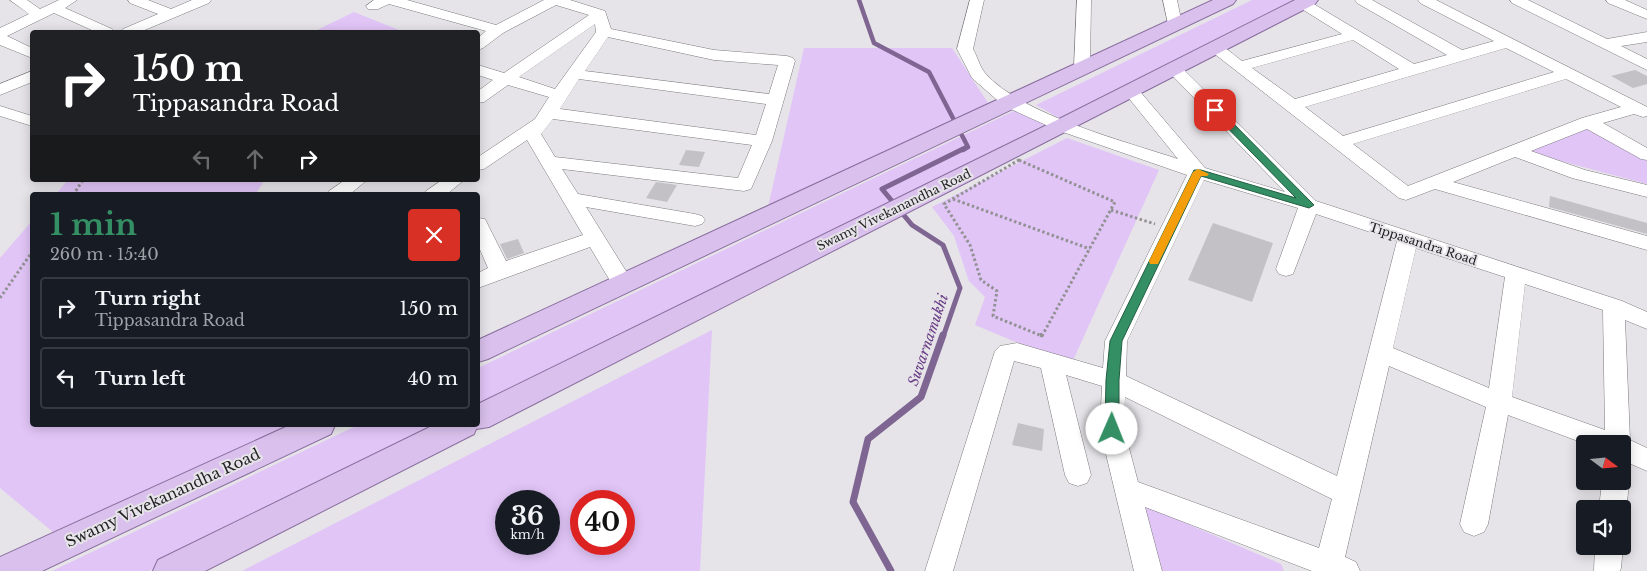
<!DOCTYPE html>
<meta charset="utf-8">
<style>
:root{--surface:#171b24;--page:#242831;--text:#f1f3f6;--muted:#9ea1a6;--line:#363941;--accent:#348f65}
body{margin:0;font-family:"Libre Baskerville",serif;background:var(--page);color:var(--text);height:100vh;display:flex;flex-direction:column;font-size:19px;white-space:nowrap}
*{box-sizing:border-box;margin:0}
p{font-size:16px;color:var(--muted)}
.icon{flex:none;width:28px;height:28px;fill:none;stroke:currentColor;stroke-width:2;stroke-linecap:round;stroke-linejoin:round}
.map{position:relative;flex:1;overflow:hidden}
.sheet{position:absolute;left:30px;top:192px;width:450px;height:235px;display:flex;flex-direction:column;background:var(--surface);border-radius:5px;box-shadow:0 2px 12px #0003}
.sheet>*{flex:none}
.hud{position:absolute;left:30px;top:30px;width:450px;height:152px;border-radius:5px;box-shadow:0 2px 12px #0003;background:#202124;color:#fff;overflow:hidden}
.needle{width:32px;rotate:106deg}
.tools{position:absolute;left:1576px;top:435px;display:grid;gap:10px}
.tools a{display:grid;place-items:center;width:55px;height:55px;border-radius:5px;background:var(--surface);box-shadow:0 2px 12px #0003;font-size:25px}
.speed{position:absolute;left:495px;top:490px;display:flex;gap:10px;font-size:25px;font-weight:700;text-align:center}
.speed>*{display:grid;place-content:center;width:65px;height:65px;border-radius:50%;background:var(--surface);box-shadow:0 2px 12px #0003;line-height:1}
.speed small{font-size:12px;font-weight:400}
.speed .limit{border:8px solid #d22;background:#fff;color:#111}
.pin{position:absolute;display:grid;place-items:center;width:42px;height:42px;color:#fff;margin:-21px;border-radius:10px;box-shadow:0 2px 8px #0006}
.me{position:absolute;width:55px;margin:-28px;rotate:1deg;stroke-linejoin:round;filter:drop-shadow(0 0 4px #0008)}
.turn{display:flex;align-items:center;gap:18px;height:105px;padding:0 20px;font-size:22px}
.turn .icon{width:65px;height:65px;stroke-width:2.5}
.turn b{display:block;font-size:35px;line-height:42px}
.lanes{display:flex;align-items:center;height:48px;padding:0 20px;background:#0003;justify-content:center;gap:25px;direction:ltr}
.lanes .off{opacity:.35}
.round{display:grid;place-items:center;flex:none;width:52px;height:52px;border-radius:5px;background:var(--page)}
.summary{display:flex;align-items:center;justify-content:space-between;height:85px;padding:0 20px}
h1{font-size:30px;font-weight:800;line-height:38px;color:var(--accent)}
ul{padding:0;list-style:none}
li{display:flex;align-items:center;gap:15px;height:62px;margin:0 10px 8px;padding:0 10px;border:2px solid var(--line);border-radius:5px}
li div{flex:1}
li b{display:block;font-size:19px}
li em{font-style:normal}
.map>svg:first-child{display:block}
.green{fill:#e1c5f7;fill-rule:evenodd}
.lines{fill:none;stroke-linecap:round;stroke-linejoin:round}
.stream-far2{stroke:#7f6692;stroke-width:4.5}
.stream-far1{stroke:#7f6692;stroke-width:5}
.stream{stroke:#7f6692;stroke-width:7}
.building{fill:#c3c1c5}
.minor-casing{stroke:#7c7a7e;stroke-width:1}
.major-casing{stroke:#896e9e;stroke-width:2}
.path-far1{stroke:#929194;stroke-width:3;stroke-dasharray:2.5 2.5;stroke-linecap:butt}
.path{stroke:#929194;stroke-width:4;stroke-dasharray:3 3;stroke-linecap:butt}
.minor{fill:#fff;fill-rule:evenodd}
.major{fill:#dac1ed;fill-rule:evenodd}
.route{fill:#348f65;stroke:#225d42}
.slow{fill:#f59e0b}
.labels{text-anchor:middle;stroke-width:4;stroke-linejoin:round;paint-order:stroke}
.street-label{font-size:12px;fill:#222123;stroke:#e6e4e8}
.water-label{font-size:14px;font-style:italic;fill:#693c86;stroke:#e6e4e8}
.near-street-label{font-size:15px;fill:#222123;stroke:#e6e4e8}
</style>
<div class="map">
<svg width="1647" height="571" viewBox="0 0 1647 571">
<rect width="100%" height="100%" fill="#e6e4e8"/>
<path class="green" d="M1252,0H1294L1059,118L1036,105Z
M354,12L404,32H313Z
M804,48H952L990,106L768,207Z
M1018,109L1044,125L478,407V368Z
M1588,128L1647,161V184L1527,152Z
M1067,138L1159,170L1071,365L975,325L985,297L969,281L954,236L932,207Z
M68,180H263L264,181L255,195H55Z
M32,221V425H302L53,532L0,488V258Z
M712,330L700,571H242ZM506,501H549V544H506ZM581,501H624V544H581Z
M358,425H442L149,571H52Z
M1127,498L1281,564L1284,571H1150Z"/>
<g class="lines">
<path class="stream-far2" d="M859,0L874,43L929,72L968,147L963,150"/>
<path class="stream-far1" d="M943,337L960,288L943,245L912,225L882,189L965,148"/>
<path class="stream" d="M891,571L853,502L868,439L921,397L943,335"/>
</g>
<path class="building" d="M1635,70L1647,76V84L1633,88L1611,76Z
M686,150L705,152L699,167L679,165Z
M656,182L677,185L667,202L646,198Z
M1550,196L1647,223V234L1549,207Z
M1213,223L1273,243L1252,302L1188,280Z
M518,239L524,253L507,259L500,244Z
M1018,423L1044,429L1042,451L1012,445Z"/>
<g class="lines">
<g class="minor-casing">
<path id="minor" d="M10,0H27L40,9L59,0H77L65,8L112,29L115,32H96L54,13L7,36L32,48V58L0,45V28L29,14Z
M128,0H148L171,9L192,0H211L209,3L140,32H121L123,29L158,14L130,3Z
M374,0H407L496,25L544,0H570L605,11L611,29L714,50L787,56L793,58L795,61L772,141L751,189L744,191L562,169L578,194L695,214L702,216L705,220L702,224L695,226L586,207L634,284L631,289L623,291L615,289L590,247L478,288V273L488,268L478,245V218L485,219L506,261L583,235L527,140L484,169L478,170V157L535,119L549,97L508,85L484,102L478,103V91L493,80L478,75V65L504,73L589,15L556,5L503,33L483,48L478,50V38L486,31L389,4L378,9H368L366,6ZM595,24L596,32L555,89L519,77ZM608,37L714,60L778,65L769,94L585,71ZM579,79L766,104L756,135L560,109ZM553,119L752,145L738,178L555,157L541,134Z
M970,0H984L973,49C977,56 980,67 985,73C1022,115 1124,141 1178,159L1123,91L1125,88H1137L1205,168L1285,192L1166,69L1168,66H1180L1316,201L1622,301L1647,312V329L1625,320L1630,440L1647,448V471L1622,460V444H1586L1508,415L1488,524L1484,532L1474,536L1464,532L1460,524L1486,407L1389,366L1345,557L1356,562L1360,571H1312L1145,507L1162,571H1134L1100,429L1102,386L1066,375L1091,475L1087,483L1078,486L1069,483L1065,475L1041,368L1014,361L953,571H925L995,351L1000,346L1017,343L1103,368L1105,341L1187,175L1057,130L1004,106L972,78L957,49ZM1204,180L1298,208L1276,269L1279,274L1286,276L1293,274L1316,214L1397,241L1337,476L1126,376L1127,341ZM1416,248L1505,277L1489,388L1393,348ZM1525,284L1603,310L1605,430L1512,397ZM1125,397L1332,499L1319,548L1138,482L1124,429Z
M1077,0H1091L1090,68L1088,71H1076L1074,68Z
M1163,0H1177L1182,24L1180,27H1170L1168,24Z
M1297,0H1307L1414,64L1447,55L1357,3L1355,0H1372L1462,50L1494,41L1420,3L1418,0H1436L1647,107V116L1643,117L1634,114L1603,123L1647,148V160L1641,159L1587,129L1531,151L1585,170L1647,185V197L1572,178L1515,157L1453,182L1647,236V250L1435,189L1406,200L1399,198L1207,48L1210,45C1222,42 1232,54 1242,61L1342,34L1297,6L1295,3ZM1353,40L1399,69L1295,99L1252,68ZM1506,48L1554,72L1343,136L1305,107ZM1566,79L1621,107L1582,118L1408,186L1353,144Z
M1510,0H1528L1607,39L1647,32V42L1621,46L1647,59V70L1512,3Z
M1606,0H1625L1647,10V19L1608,3Z
M32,71V82L0,95V84Z
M0,106L32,116V126L0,116Z
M345,180H367L349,195H326L329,191Z
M442,180H464L446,195H423L426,191Z
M1622,473C1632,481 1628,504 1622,515V509H1599L1602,481H1622Z
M1622,545L1623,546L1621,568L1620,571H1594L1595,546Z"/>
</g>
<g class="major-casing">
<path id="major" d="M1213,0H1236L1233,4L488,359L478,362V340Z
M1295,0H1318L1315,4L489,427L476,429L474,434L205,571H153L158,560L434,425H478V404L1055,121Z
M290,425H335L331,434L42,571H0V557Z"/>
</g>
<path class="path-far1" d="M1019,160L1115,202L1042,336L993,316L997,291L981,280L970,245L944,204Z
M73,195L83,180
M953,199L1090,249
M1111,210L1155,224
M0,298L32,252"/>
<path class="path" d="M1040,335H1042"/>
<use href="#minor" class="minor"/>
<use href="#major" class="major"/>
</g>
<path class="route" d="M1215,107L1218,108L1314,205L1309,208L1201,176L1122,341L1119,380V429L1117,433L1112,435L1107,433L1105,429L1106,380L1110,341L1194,170H1201L1296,198L1211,111V108Z"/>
<path class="slow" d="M1198,169L1209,174L1207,176H1201L1158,264H1150L1149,261L1193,172Z"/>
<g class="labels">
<g class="street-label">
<text transform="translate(894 210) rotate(-26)" y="4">Swamy Vivekanandha Road</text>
<text transform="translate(1423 244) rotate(18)" y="4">Tippasandra Road</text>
</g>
<g class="water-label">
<text transform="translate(928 340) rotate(-71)" y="5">Suvarnamukhi</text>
</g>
<g class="near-street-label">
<text transform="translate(163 498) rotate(-25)" y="5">Swamy Vivekanandha Road</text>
</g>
</g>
</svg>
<div class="tools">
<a><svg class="needle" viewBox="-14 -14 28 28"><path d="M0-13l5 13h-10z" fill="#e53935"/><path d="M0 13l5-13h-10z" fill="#9ea1a6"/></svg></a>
<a><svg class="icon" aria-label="sound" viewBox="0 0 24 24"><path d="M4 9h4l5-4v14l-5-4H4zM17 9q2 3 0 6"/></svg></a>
</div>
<div class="speed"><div>36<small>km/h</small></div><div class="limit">40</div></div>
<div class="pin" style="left:1215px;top:110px;background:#d93025"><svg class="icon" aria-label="arrive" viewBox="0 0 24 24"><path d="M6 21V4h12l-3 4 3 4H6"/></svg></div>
<svg class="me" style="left:1112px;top:429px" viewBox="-20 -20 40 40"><circle r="19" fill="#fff"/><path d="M0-13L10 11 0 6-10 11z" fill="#348f65"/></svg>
<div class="hud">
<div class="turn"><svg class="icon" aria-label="right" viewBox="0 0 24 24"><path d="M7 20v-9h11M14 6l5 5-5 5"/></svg><div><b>150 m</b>Tippasandra Road</div></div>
<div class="lanes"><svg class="icon off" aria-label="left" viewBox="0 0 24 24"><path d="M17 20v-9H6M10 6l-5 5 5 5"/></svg><svg class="icon off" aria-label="ahead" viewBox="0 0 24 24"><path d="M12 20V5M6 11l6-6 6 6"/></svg><svg class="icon" aria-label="right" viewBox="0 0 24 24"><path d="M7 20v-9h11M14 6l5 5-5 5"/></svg></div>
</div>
<section class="sheet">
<div class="summary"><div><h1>1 min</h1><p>260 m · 15:40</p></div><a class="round" style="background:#d93025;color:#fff"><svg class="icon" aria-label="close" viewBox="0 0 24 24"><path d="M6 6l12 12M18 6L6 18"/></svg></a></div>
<ul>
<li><svg class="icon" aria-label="right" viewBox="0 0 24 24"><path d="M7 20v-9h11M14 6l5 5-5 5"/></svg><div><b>Turn right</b><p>Tippasandra Road</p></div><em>150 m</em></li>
<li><svg class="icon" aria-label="left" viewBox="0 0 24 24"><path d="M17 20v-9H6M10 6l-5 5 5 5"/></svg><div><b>Turn left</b></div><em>40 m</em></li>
</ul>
</section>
</div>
